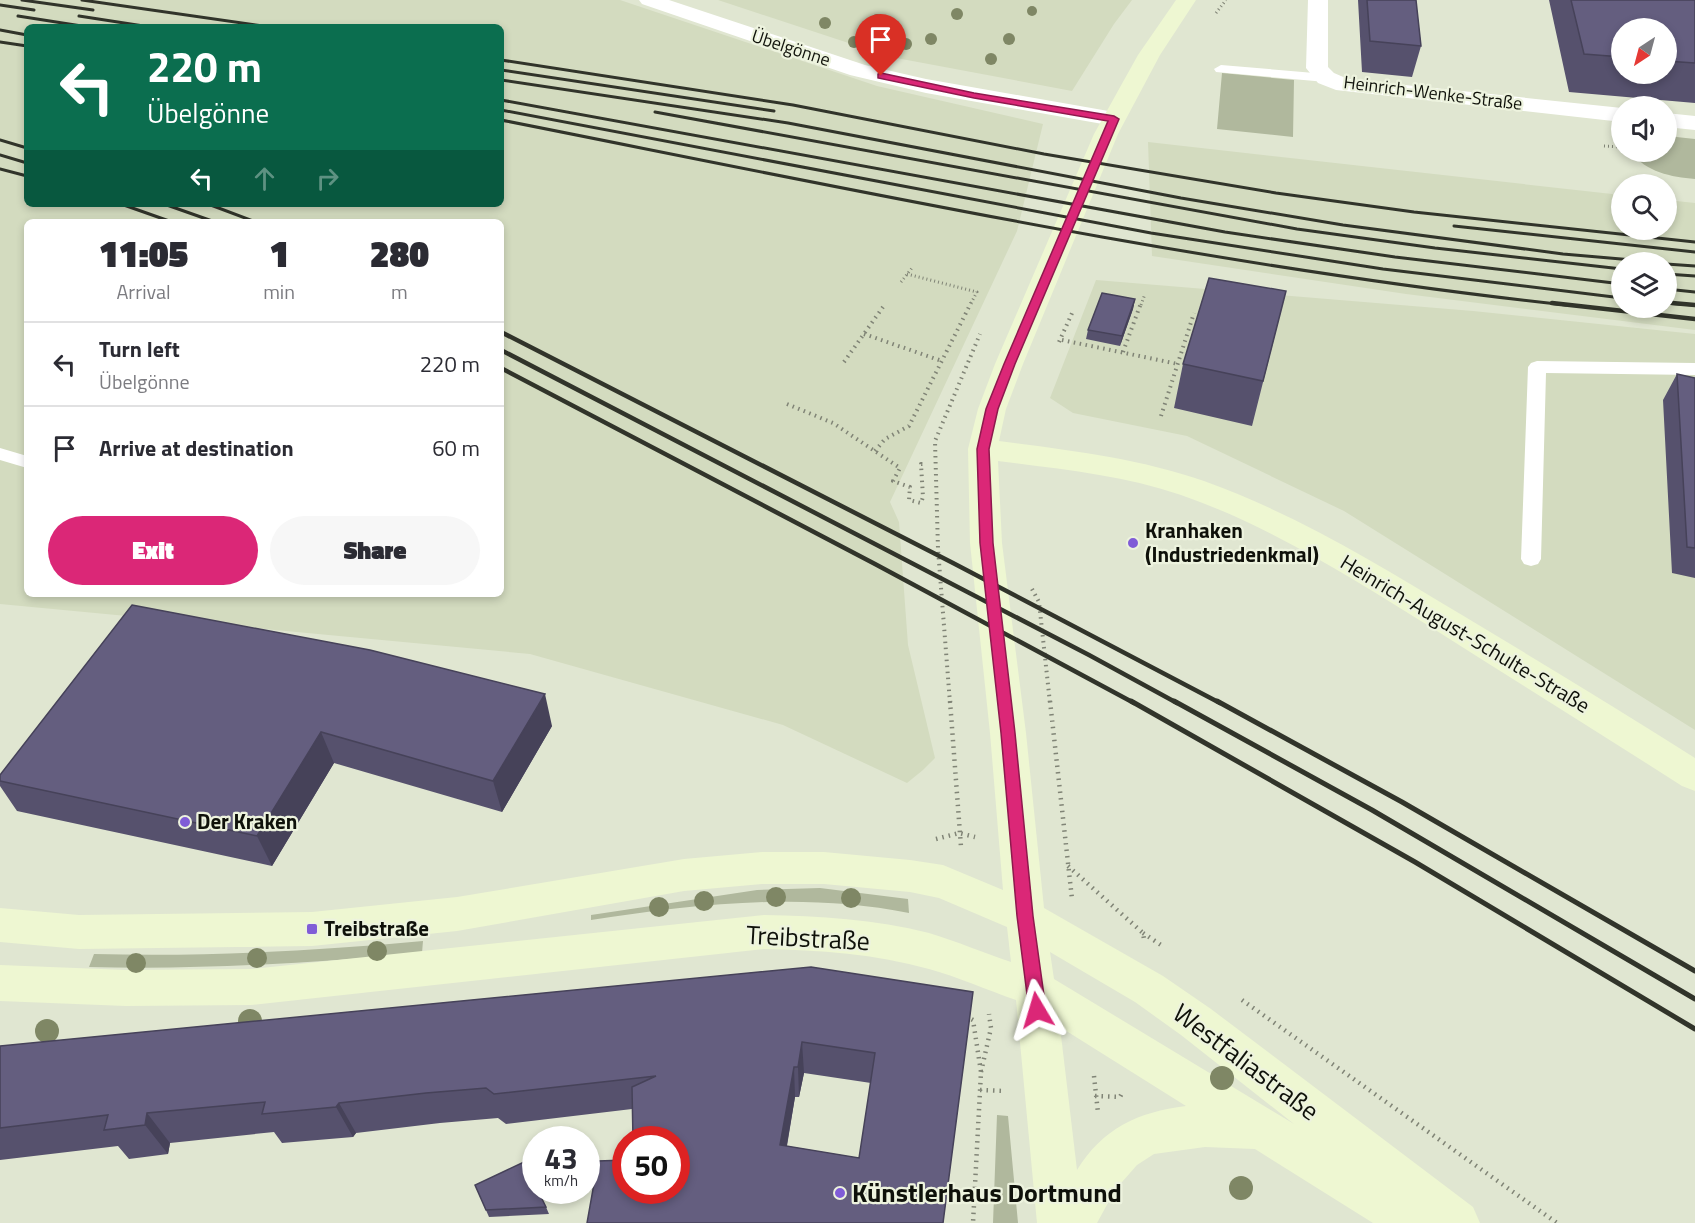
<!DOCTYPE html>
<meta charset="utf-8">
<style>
:root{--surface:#fff;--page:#f7f7f7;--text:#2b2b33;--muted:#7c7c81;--line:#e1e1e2;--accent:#db2777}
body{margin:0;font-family:"Titillium Web",sans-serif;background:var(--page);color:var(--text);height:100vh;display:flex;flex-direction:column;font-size:22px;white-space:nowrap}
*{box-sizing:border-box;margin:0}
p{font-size:20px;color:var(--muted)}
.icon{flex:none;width:33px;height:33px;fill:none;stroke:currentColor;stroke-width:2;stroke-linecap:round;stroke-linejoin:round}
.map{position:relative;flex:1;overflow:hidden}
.details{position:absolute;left:24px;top:219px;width:480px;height:378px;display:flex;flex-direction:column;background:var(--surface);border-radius:9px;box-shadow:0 3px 9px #0003}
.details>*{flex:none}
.banner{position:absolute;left:24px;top:24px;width:480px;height:183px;border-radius:9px;box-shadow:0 3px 9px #0003;background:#0b6e4f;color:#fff;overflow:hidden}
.needle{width:39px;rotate:216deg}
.fabs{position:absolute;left:1611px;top:18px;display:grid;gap:12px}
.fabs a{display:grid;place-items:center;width:66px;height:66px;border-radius:50%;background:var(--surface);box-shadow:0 3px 9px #0003;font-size:30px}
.speed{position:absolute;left:522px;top:1126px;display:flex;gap:12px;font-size:30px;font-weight:700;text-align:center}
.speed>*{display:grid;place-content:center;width:78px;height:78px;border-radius:50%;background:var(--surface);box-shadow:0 3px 9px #0003;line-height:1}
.speed small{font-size:15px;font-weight:400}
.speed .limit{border:9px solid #d22;background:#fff;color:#111}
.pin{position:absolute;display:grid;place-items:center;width:51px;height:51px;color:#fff;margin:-62px -26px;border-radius:50% 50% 50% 0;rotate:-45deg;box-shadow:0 0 6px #0007}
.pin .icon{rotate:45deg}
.me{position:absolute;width:66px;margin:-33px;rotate:353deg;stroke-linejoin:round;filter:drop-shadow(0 0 4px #0008)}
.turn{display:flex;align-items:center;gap:21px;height:126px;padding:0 24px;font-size:27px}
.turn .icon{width:78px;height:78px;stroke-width:2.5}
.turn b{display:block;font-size:42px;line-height:51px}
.lanes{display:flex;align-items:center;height:57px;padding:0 24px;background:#0003;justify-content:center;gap:30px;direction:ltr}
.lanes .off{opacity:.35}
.eta{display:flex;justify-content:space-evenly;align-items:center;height:102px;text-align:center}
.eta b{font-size:36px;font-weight:800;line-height:42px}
.button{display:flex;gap:12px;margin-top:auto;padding:12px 24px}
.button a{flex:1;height:69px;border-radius:36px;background:var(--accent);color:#fff;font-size:24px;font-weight:800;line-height:69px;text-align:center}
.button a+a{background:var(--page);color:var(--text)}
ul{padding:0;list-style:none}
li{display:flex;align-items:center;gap:18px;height:84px;padding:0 24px;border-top:2px solid var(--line)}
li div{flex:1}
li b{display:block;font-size:22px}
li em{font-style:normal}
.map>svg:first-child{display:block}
.built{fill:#d3dbbf;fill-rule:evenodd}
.green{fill:#b0b89d}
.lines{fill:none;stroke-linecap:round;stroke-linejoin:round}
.path-far2{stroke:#808476;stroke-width:3;stroke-dasharray:1 3;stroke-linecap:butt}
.path-far1{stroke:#808476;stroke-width:4;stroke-dasharray:1.5 4.5;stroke-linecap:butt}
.path{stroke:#808476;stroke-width:4.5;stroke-dasharray:1.5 5;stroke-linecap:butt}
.lane{fill:#fff;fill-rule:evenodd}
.street{fill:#fff;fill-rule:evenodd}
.secondary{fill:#eef7d2;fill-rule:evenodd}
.rail-far2{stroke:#31342a;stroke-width:3}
.rail-far1{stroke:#31342a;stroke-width:4.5}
.rail{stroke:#31342a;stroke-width:5}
.tree{fill:#7f8765}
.wall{fill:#56516d;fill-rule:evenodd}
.shaded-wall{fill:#464259}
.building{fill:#645e7f;stroke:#464259;stroke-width:1.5;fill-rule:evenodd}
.route{fill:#db2777;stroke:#8e194d;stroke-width:1.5}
.poi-dot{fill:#805cd7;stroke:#edf3de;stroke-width:2}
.labels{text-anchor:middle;stroke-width:4.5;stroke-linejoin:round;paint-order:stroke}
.far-street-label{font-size:18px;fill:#0f110a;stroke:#edf3de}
.poi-label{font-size:21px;font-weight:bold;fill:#0f110a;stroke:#edf3de;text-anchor:start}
.street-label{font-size:21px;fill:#0f110a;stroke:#edf3de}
.near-street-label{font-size:26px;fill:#0f110a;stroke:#edf3de}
.near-poi-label{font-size:26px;font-weight:bold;fill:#0f110a;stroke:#edf3de;text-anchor:start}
</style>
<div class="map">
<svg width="1695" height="1223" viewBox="0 0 1695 1223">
<rect width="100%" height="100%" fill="#e0e6d1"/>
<path class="built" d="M0,0H620L877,86L1043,124L1017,231L890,502L899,522L908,645L935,758L923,770L907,783L783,725L530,654L0,604ZM27,27H501V204H27ZM27,222H501V594H27Z
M718,0H1132L1114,24L1072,91L891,57Z
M1148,142L1621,195L1622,230H1666L1667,200L1695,203V330L1406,294L1152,256ZM1666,262V308H1622V262Z
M1096,280L1473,311L1695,334V730L1344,511L1187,436L1073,413L1050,398Z"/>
<path class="green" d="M1222,73L1294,80L1293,137L1217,129Z
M1667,136L1695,139V179C1671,177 1646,172 1631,152H1666Z
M820,888L908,899L909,913C804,892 697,904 591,920V915L757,890Z
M423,941L422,953C311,963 200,970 89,967L94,954C204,957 314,951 423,941Z
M997,1115L1008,1116L1018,1223H993Z"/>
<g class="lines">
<path class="path-far2" d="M1216,13L1226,0
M1604,146L1622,147
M907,274L977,292L970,305
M901,282L912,268
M1141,305L1145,294"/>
<path class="path-far1" d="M864,334L942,361
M1062,340L1178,364
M1059,342L1073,311
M1123,352L1141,303
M844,362L883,307
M787,404L833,423L900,468L893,481L910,487L909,500L921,503L923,497L921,464H924
M1161,416L1194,313
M875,451L885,439L909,426L971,303
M1032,589L1039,602L1050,703
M950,703L938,549L935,441L980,334"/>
<path class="path" d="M950,701L961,847
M1050,701L1072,899
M936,839L959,833L975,837
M1068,866L1143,933L1144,939
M1143,933L1164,947
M1242,1000L1557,1223
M966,1016L973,1020L981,1072L973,1223
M981,1072L991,1028L989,1014
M1094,1076L1098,1113
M980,1090L1004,1091
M1095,1096L1120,1097L1123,1091"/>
<path class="lane" d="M1221,65L1326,74L1333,78L1326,82L1216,72L1214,69Z
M1537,361L1695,363V375L1546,373L1541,559L1538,564L1531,566L1524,564L1521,559L1528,367L1531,363Z
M0,448L27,456V468L0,460Z"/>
<path class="street" d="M639,0H669L865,65L926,79L1114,112L1122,114L1125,119L1122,124L1114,126L926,93L850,75L642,4Z
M1308,0H1328V67L1334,73L1348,79L1622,108V122L1336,90L1318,83L1306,68Z
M1666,113L1695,116V130L1666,127Z"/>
<path class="secondary" d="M1176,0H1196L1160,55L1118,134L1023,364L1006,409L999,441C1068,450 1138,458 1204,481C1296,514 1379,565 1462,615C1540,662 1618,709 1695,758V791L1682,786C1601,734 1519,683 1437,631C1355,580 1273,527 1181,495C1122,475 1059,469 998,461L1002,543L1026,733L1044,908L1163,976L1211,1009L1473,1207L1480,1223H1373L1255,1149L1205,1147L1154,1154L1137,1165L1115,1190L1097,1223H1037L1016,1000C987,990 958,977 929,969C876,954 819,950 764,949L251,1005L126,1006L0,1001V965L126,970L251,969L764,915C819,916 875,919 929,933C956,941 984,953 1011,962L1007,927L939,898L910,892L824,884H762L684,891L457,931L312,946L79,949L0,942V908L79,915L312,912L457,897L684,859L762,852H824L910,860L943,865L1003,890L990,733L970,543L968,449L978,409L995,364L1094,134L1138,55ZM1050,952L1135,1002L1181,1035L1294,1124L1054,979ZM1060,1027L1186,1106C1138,1112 1103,1128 1077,1170Z"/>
<path class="rail-far2" d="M22,0L93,10
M82,0L270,27
M0,5L34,10
M18,16L88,27
M79,16L150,27
M0,30L27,35
M0,42L27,46
M501,60L793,105L1044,154L1276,193L1414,212L1695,242
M501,70L774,111
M501,80L788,123L1181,198L1343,225L1563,254L1656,262
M501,100L1225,232L1395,257L1622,284
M501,110L1151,233L1383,269L1622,298
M655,112L1297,229L1435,248L1622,269
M501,120C854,190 1207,266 1566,305
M0,140L27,148
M0,155L27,163
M0,169L27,176
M121,204L172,222
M164,204L215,222
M208,204L256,222
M1454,226L1695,252
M1666,264L1695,266
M1666,274L1695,276
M1666,289L1695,292
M1666,303L1694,305"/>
<path class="rail-far1" d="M1552,303L1695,319
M1672,303L1695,305
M501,332L953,563L1220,703
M501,350L1089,655L1177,703
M501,368L875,564L1134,703"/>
<path class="rail" d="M1131,701L1415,862L1695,1029
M1174,701L1372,810L1695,999
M1217,701L1402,802L1695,971"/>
</g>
<g class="tree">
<circle cx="1032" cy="11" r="5"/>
<circle cx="957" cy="14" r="6"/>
<circle cx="877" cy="20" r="6"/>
<circle cx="825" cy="23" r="6"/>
<circle cx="931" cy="39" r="6"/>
<circle cx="1009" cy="39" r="6"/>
<circle cx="854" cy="42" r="6"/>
<circle cx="906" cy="44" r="6"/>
<circle cx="991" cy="59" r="6"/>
<circle cx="776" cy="897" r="10"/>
<circle cx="851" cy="898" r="10"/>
<circle cx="704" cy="901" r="10"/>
<circle cx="659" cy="907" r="10"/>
<circle cx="377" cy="951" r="10"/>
<circle cx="257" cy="958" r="10"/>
<circle cx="136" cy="963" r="10"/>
<circle cx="250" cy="1021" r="12"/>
<circle cx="47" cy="1031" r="12"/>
<circle cx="1222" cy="1078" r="12"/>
<circle cx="1241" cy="1188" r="12"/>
</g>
<path class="wall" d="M1358,0H1416L1421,46L1412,77L1362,72Z
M1549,0H1695V103L1569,92ZM1622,28H1666V74H1622Z
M1286,291L1252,426L1174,408L1183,364Z
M1135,299L1133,309L1120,346L1086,339L1088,330Z
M1677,374L1695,378V578L1672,573L1663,400Z
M132,605L552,726L502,812L334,763L272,866L17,811L0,786V775Z
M973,992L943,1223L676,1191L632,1109L506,1124L498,1118L440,1123L356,1133L353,1137L282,1143L274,1132L170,1143L168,1154L129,1159L118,1146L0,1160V1046ZM804,1073L871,1083L859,1158L787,1146L795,1097H799Z
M475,1185L546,1207L549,1214L489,1217Z"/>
<path class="shaded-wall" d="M1135,299L1133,309L1120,346L1122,336Z
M545,694L552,726L502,812L493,781Z
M321,732L334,763L272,866L257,836Z
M802,1042L804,1073L799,1097L798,1067Z
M794,1067L795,1097L782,1173L780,1145Z
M339,1103L356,1133L353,1137L336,1107Z
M147,1113L170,1143L168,1154L145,1125Z"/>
<path class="building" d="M1367,0H1416L1421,46L1370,41Z
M1571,0H1695V63L1666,61V28H1622V57L1584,54Z
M1209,278L1286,291L1263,381L1183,364Z
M1102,293L1135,299L1122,336L1088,330Z
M1677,374L1695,378V548L1687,547Z
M132,605L370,650L545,694L493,781L321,732L257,836L0,781V775Z
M811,967L973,992L943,1223H587L598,1161L626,1160V1191H676V1140H633L632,1087L656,1076L494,1094L486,1088L426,1093L339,1103L336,1107L262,1114L265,1102L147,1113L145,1125L104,1130L108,1115L0,1128V1046ZM802,1042L875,1053L859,1158L780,1145L794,1067H798Z
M524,1162L536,1185V1191H538L546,1207L486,1210L475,1185Z"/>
<path class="route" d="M881,73L974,93L1114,116L1119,119L1015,364L998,409L989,449L993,543L1015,733L1033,916L1046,1010L1043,1016L1037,1018L1031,1016L1029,1010L1017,916L1001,733L980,543L977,449L986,409L1004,364L1108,121L974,98L878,78V74Z"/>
<g class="poi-dot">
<circle cx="1133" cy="543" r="6"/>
<circle cx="185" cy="822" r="6"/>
<rect x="306" y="923" width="12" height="12" rx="3"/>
<circle cx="840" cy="1193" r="6"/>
</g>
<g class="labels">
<g class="far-street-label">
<text transform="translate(791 48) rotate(18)" y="6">Übelgönne</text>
<text transform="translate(1433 93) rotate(7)" y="6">Heinrich-Wenke-Straße</text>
</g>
<g class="poi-label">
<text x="1145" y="538">Kranhaken<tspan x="1145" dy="24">(Industriedenkmal)</tspan></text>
<text x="197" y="829">Der Kraken</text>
<text x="324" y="936">Treibstraße</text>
</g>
<g class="street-label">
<text transform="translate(1465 634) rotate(31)" y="7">Heinrich-August-Schulte-Straße</text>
</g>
<g class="near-street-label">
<text transform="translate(808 938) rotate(3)" y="9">Treibstraße</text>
<text transform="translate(1246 1062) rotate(37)" y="9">Westfaliastraße</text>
</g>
<g class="near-poi-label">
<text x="852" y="1202">Künstlerhaus Dortmund</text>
</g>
</g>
</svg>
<div class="fabs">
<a><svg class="needle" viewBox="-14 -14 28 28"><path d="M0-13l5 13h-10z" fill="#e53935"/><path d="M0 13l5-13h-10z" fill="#7c7c81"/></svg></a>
<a><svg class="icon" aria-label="sound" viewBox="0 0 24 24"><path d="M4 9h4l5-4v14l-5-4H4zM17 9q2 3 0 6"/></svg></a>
<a><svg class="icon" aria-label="search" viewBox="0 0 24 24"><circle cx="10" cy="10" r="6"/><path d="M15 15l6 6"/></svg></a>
<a><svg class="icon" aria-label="layers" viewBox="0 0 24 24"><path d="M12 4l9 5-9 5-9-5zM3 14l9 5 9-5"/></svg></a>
</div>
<div class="speed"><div>43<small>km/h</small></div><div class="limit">50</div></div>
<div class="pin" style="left:881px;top:76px;background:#d93025"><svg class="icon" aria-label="arrive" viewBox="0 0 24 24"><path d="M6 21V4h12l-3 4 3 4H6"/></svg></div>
<svg class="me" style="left:1037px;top:1010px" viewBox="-20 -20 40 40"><path d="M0-17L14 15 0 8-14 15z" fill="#db2777" stroke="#fff" stroke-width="4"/></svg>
<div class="banner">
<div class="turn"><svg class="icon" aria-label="left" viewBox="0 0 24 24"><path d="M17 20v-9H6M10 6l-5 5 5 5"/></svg><div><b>220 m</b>Übelgönne</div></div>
<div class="lanes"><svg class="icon" aria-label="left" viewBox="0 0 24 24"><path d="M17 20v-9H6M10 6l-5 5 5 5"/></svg><svg class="icon off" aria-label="ahead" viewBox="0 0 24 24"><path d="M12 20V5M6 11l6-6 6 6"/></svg><svg class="icon off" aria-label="right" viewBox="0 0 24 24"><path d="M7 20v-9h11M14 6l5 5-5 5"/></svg></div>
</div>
<section class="details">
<div class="eta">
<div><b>11:05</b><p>Arrival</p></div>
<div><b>1</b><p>min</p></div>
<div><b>280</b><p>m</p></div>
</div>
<ul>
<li><svg class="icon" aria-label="left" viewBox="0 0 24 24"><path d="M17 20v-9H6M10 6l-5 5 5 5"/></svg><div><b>Turn left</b><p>Übelgönne</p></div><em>220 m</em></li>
<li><svg class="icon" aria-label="arrive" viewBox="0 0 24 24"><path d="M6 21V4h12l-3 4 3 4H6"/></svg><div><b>Arrive at destination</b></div><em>60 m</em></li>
</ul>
<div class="button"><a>Exit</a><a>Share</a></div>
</section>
</div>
